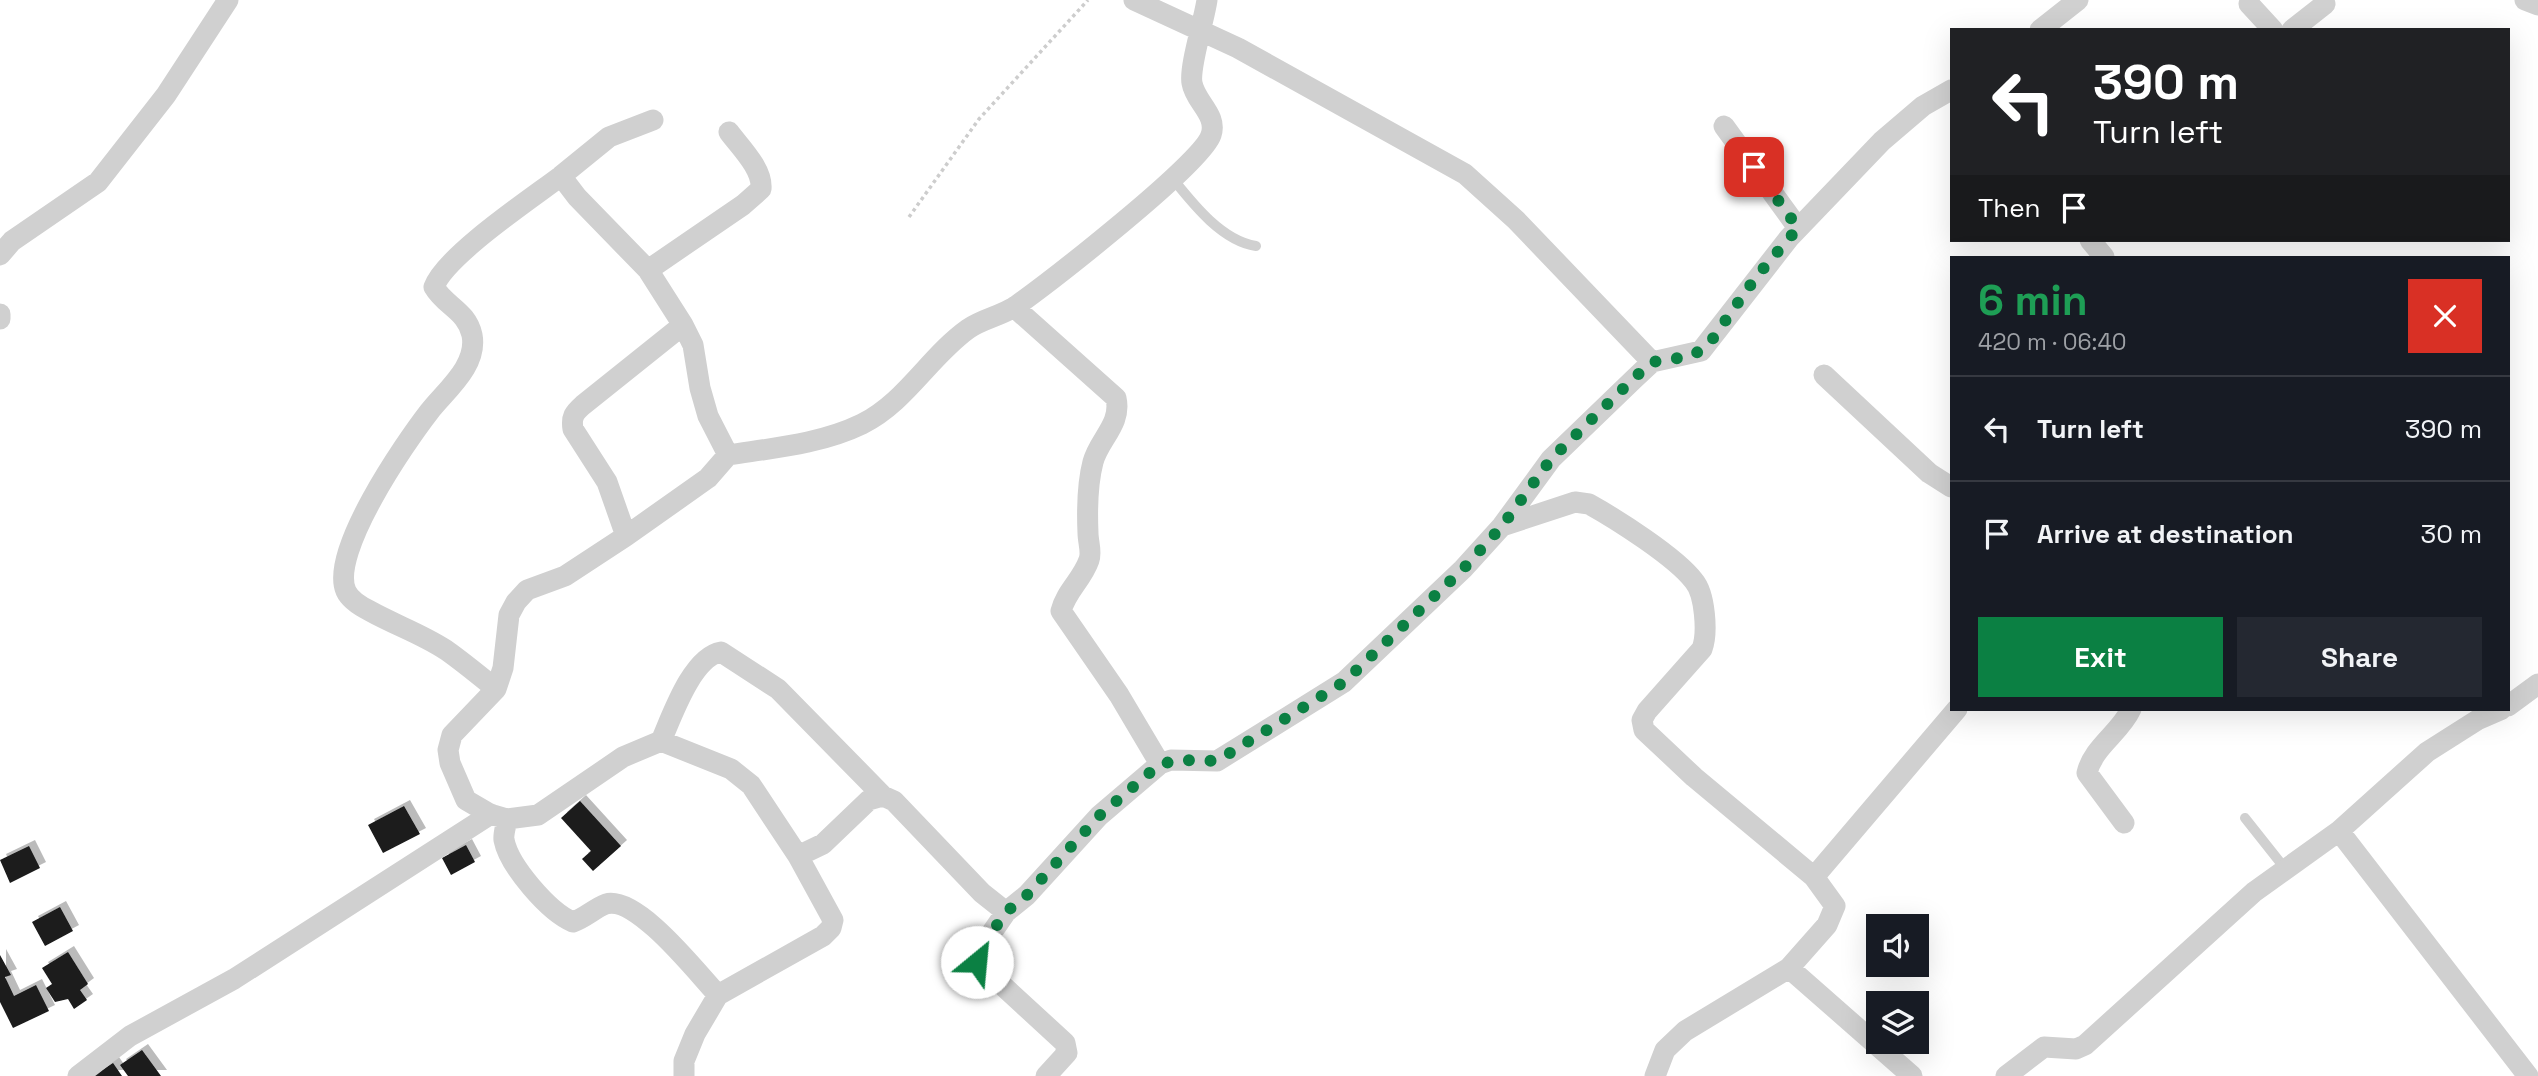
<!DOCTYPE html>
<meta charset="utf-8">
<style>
:root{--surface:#171b24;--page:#242831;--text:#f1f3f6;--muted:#9ea1a6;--line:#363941;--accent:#0b8043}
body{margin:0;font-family:"Space Grotesk",sans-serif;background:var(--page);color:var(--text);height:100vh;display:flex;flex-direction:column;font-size:26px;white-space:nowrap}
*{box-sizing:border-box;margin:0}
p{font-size:23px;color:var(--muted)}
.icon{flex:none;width:38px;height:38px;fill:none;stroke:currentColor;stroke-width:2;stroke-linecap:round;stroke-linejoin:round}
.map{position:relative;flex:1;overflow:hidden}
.sheet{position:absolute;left:1950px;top:256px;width:560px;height:455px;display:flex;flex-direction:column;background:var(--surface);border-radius:0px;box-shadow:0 7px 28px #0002}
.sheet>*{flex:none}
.top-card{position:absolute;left:1950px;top:28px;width:560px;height:214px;border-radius:0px;box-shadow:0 7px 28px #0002;background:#202124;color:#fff;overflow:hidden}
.fabs{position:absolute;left:1866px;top:914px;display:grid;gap:14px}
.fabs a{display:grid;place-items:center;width:63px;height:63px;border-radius:0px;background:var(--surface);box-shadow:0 7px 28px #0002;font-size:35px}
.pin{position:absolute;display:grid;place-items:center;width:60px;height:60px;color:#fff;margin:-30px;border-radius:14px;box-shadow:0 4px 10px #0006}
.me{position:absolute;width:77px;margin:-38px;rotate:28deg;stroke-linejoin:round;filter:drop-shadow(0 0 5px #0008)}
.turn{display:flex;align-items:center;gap:24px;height:147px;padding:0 28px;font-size:32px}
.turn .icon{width:91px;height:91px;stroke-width:2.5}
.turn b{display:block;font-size:49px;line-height:60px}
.then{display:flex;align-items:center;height:66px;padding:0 28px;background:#0003;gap:14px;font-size:26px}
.round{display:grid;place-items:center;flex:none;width:74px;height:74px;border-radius:0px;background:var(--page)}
.summary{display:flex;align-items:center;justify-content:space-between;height:119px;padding:0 28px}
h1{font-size:42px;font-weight:600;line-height:52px;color:#1e9e55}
.button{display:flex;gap:14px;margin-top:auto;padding:14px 28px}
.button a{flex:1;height:80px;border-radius:0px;background:var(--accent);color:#fff;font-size:28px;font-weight:600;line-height:80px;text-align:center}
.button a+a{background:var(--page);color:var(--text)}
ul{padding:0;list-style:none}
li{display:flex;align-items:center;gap:21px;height:105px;padding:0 28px;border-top:2px solid var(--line)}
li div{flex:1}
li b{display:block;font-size:26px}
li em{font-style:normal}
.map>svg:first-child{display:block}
.building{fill:#1a1a1a;filter:url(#shadow)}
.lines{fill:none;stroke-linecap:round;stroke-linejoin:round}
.path{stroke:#cdcdcd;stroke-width:3.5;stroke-dasharray:3.5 3.5;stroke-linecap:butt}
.lane{stroke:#d0d0d0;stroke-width:10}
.street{stroke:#d0d0d0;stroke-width:21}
.route{stroke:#0b8043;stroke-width:12;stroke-dasharray:0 21.6}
</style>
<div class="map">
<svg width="2538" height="1076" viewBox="0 0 2538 1076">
<defs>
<filter id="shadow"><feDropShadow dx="6" dy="-6" stdDeviation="0" flood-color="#0004"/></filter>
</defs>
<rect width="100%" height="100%" fill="#fff"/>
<path class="building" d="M580,801L621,846L593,871L582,859L591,851L561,818Z
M404,806L420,834L383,853L368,825Z
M466,845L475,862L451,875L442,858Z
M29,846L40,868L10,883L0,860Z
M60,907L73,931L45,946L32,922Z
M68,952L88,984L80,990L87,1000L74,1009L68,999L55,1002L46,988L52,984L42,968Z
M0,955L11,975L5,977L14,996L36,985L49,1011L13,1028L0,1002Z
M142,1050L161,1076H128L120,1065Z
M113,1063L122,1076H93Z"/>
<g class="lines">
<path class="path" d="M909,217L979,119L1088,0"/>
<path class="lane" d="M1173,179C1193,204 1222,241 1256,246
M2245,818L2287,871"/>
<path class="street" d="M1134,0L1238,48L1465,174L1516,220L1652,362
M2525,0L2538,5
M2249,4L2273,30
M2040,30L2078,0
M2292,30L2325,4
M653,120L609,137L561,176L577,197L648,270L683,325L693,345L700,388L708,416L728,455L708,478L626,536L565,576L527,590L516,602L509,615L503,668L496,689L452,735L448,750L450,763L466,800L490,814L507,819L538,815L623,757L661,741L731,769L751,785L798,856L823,844L869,800L883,796L894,801L982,893L1006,912L1027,895L1099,816L1160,764L1171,760L1217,761L1344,682L1463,569L1502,526L1551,459L1634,379L1652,362L1701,351L1789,238L1882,141L1923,106L1951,90
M1724,126L1798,228
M2090,240L2104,257
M0,255L12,241L98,182L166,95L228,0
M648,270L743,205L761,189C763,169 740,147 729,132
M1014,307L1116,398C1122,424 1099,439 1093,462C1087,485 1087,510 1088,533C1088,542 1092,552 1089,560C1082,580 1066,591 1061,611L1119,695L1160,764
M0,314V319
M1824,375L1929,473L1951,487
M728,455C773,448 821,444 862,424C906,402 929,357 968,329C982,319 1001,316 1016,306C1048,283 1202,164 1211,135C1218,115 1195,102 1192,83C1189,67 1204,21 1207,0
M1502,526L1575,502L1589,504C1616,519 1676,557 1694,581C1705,594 1708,633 1702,649L1647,711L1642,720L1644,730L1694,777L1814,877L1835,906L1827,925L1789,968L1685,1031L1665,1050L1655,1076
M626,536L607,482L573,429C571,417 574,413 583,405L683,325
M496,689C480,676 463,662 446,650C422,634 395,625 370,611C362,607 350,600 346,591C329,553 405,443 429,412C445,391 478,366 472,335C467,311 445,306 434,287C445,256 532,198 561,176
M2508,706L2538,684
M661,741C672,716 692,657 721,652L778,689L883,796
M507,819C506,826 503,834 504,840C509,866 549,912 573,922C585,918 595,908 606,904C637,895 698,974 718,995
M2124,823L2087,773C2093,747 2120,733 2131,709
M2339,831L2528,1076
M1814,877L1957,709
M1006,912L977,954V962L1065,1043L1067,1053L1046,1076
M1789,968L1912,1076
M78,1076L130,1036L234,979L491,814
M684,1076V1061L695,1034L718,995L823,936L831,928L833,920L798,856
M2006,1076L2044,1047L2076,1049L2085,1045L2254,892L2339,831L2427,752L2479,719L2502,709"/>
</g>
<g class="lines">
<path class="route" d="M977,962V954L1006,912L1027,895L1099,816L1160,764L1182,760L1217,761L1344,682L1463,569L1502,526L1551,459L1633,379L1652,362L1692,356L1709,344L1756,277L1798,228L1754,167"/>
</g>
</svg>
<div class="fabs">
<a><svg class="icon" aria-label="sound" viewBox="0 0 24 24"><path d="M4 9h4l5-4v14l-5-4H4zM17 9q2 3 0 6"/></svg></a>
<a><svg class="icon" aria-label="layers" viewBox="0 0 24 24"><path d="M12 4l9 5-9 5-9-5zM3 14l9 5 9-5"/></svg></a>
</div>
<div class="pin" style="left:1754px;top:167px;background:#d93025"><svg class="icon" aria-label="arrive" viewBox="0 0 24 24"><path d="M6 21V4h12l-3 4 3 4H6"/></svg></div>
<svg class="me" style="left:977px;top:962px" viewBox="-20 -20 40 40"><circle r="19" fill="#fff"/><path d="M0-13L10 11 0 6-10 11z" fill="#0b8043"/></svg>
<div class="top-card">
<div class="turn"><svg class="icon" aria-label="left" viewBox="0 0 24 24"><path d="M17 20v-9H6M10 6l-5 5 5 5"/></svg><div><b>390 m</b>Turn left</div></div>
<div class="then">Then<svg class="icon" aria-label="arrive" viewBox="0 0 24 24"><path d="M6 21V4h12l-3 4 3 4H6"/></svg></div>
</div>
<section class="sheet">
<div class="summary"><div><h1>6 min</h1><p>420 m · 06:40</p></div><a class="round" style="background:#d93025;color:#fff"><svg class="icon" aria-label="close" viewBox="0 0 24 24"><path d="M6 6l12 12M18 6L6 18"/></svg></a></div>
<ul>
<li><svg class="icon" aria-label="left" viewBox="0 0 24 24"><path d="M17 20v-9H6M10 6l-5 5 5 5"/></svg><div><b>Turn left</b></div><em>390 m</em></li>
<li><svg class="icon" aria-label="arrive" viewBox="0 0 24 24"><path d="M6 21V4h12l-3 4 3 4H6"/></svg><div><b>Arrive at destination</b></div><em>30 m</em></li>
</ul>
<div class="button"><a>Exit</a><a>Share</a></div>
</section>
</div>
